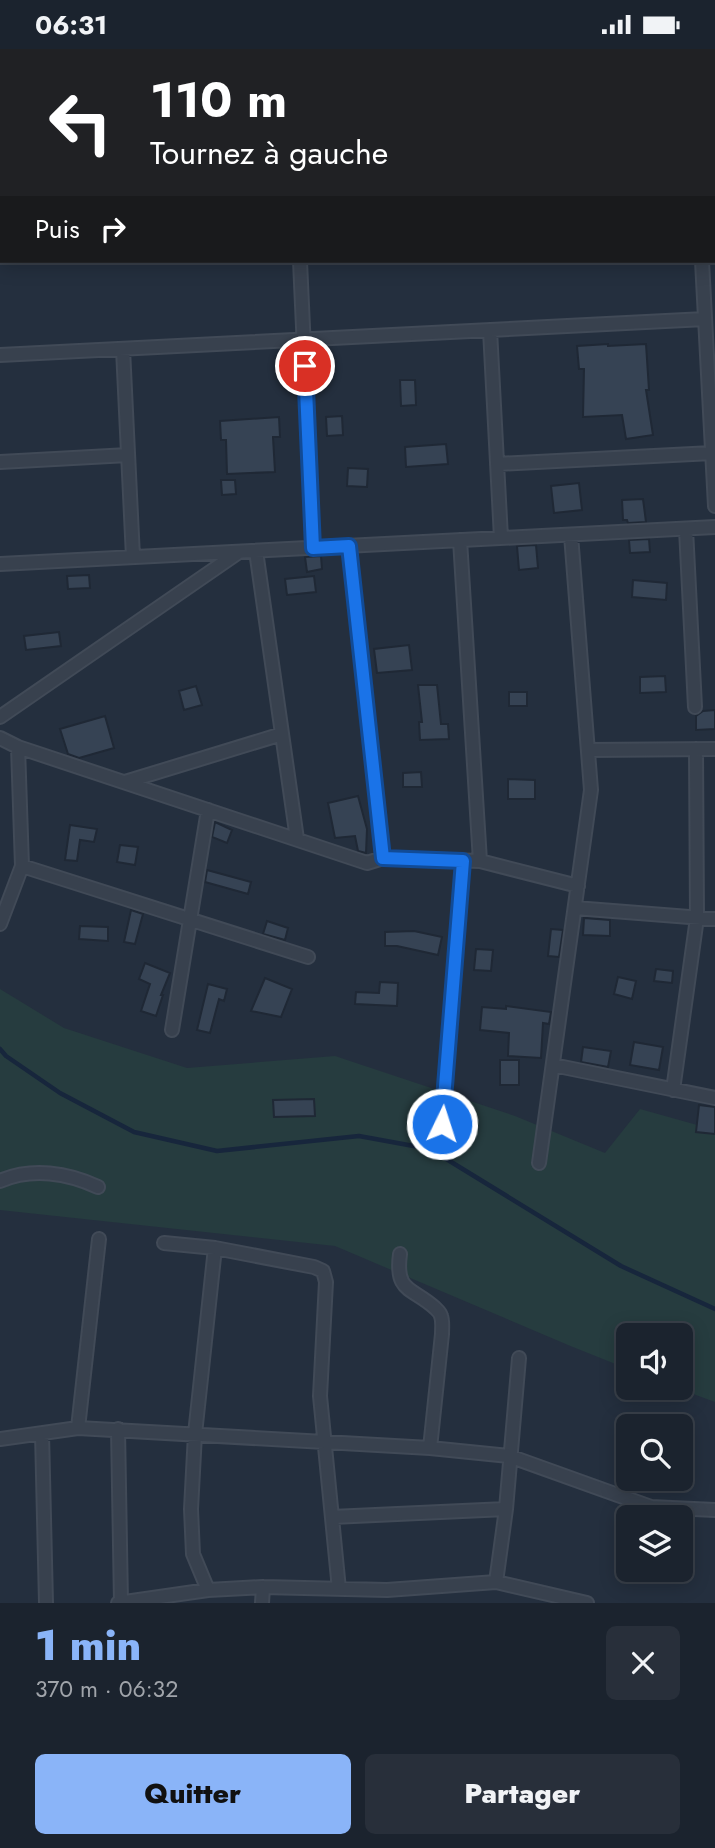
<!DOCTYPE html>
<html lang="fr">
<meta charset="utf-8">
<style>
:root{--surface:#1b232e;--page:#282f3a;--text:#f1f3f6;--muted:#a0a4aa;--line:#39404a;--accent:#8ab4f8}
body{margin:0;font-family:Jost,sans-serif;background:var(--page);color:var(--text);height:100vh;display:flex;flex-direction:column;font-size:26px;white-space:nowrap}
*{box-sizing:border-box;margin:0}
p{font-size:23px;color:var(--muted)}
.icon{flex:none;width:38px;height:38px;fill:none;stroke:currentColor;stroke-width:2;stroke-linecap:round;stroke-linejoin:round}
.map{position:relative;height:1554px;overflow:hidden}
.side{display:flex;flex-direction:column;background:var(--surface);flex:1}
.side>*{flex:none}
.banner{position:absolute;left:0px;top:0px;width:716px;height:214px;box-shadow:0 4px 18px #0003,0 0 0 2px var(--line);background:#202124;color:#fff;overflow:hidden}
.fabs{position:absolute;left:616px;top:1274px;display:grid;gap:14px}
.fabs a{display:grid;place-items:center;width:77px;height:77px;border-radius:10px;background:var(--surface);box-shadow:0 4px 18px #0003,0 0 0 2px var(--line);font-size:35px}
.pin{position:absolute;display:grid;place-items:center;width:60px;height:60px;color:#fff;margin:-30px;border:4px solid #fff;border-radius:50%;box-shadow:0 2px 7px #0007}
.me{position:absolute;width:77px;margin:-38px;rotate:4deg;stroke-linejoin:round;filter:drop-shadow(0 0 5px #0008)}
.turn{display:flex;align-items:center;gap:24px;height:147px;padding:0 35px;font-size:32px}
.turn .icon{width:91px;height:91px;stroke-width:2.5}
.turn b{display:block;font-size:49px;line-height:60px}
.then{display:flex;align-items:center;height:66px;padding:0 35px;background:#0003;gap:14px;font-size:26px}
.round{display:grid;place-items:center;flex:none;width:74px;height:74px;border-radius:10px;background:var(--page)}
.headline{display:flex;align-items:center;justify-content:space-between;height:119px;padding:0 35px}
h1{font-size:42px;font-weight:800;line-height:52px;color:var(--accent)}
.cta{display:flex;gap:14px;margin-top:auto;padding:14px 35px}
.cta a{flex:1;height:80px;border-radius:10px;background:var(--accent);color:#111;font-size:28px;font-weight:800;line-height:80px;text-align:center}
.cta a+a{background:var(--page);color:var(--text)}
.status{display:flex;justify-content:space-between;align-items:center;height:49px;padding:0 35px;background:var(--surface);direction:ltr}
.status svg{height:19px;fill:currentColor}
.map>svg:first-child{display:block}
.green{fill:#263c3f}
.lines{fill:none;stroke-linecap:round;stroke-linejoin:round}
.stream{stroke:#17263c;stroke-width:4.5}
.building{fill:#364354;stroke:#1f2835;stroke-width:2}
.street-casing{stroke:#414a57;stroke-width:16}
.street{stroke:#38414e;stroke-width:12}
.route-casing{stroke:#114b97;stroke-width:18}
.route{stroke:#1a73e8;stroke-width:12}
</style>
<div class="status"><b>06:31</b><svg viewBox="0 0 49 12"><path d="M0 12V9h3v3zM5 12V6h3v6zM10 12V3h3v9zM15 12V0h3v12zM26 1h20v11H26zM47 4h2v5h-2z"/></svg></div>
<div class="map">
<svg width="715" height="1554" viewBox="0 0 715 1554">
<rect width="100%" height="100%" fill="#242f3e"/>
<path class="green" d="M0,940L64,979L187,1019L335,1007L515,1067L605,1104L640,1060L715,1081V1353L677,1339H681V1286H628V1320L568,1296L335,1197L0,1161Z"/>
<g class="lines">
<path class="stream" d="M0,1000L6,1007L60,1044L134,1083L217,1102L359,1087L430,1100L621,1217L715,1260"/>
</g>
<path class="building" d="M608,295V297L646,295L649,341H646L653,386L626,390L622,366L583,368L584,320H579L577,297Z
M400,331H415L416,356L401,357Z
M342,367L343,386L327,387L326,368Z
M279,368L280,388H273L275,423L227,425L226,391H221L220,372Z
M446,395L448,415L406,418L405,398Z
M348,419L368,420L367,438L347,437Z
M221,431H235L236,445L222,446Z
M579,434L582,461L554,464L551,437Z
M643,450L646,473L628,474L627,471H623L622,451Z
M649,490L650,503L630,504L629,491Z
M536,496L538,519L519,521L517,497Z
M321,507L322,520L307,523L305,508Z
M89,526L90,539L68,540L67,527Z
M314,527L316,543L287,546L285,530Z
M633,531L667,534L666,551L632,548Z
M59,583L61,597L26,601L24,587Z
M409,596L412,621L377,624L374,600Z
M665,627L666,643L640,644V628Z
M418,636H437L441,675H448L449,690L420,691L419,673H422Z
M196,637L202,656L184,661L179,642Z
M509,643H527V657H509Z
M715,661V680L696,681V667L703,662Z
M105,667L114,699L79,709L68,705L60,680Z
M421,723L422,738H403V724Z
M508,730L535,731V750H508Z
M358,747L367,780L366,804L358,802L355,787L335,789L328,754Z
M215,773L232,781L227,794L212,788Z
M70,776L97,780L94,793L80,791L77,812L65,811Z
M120,796L138,798L135,816L117,813Z
M207,821L251,833L248,845L205,833Z
M131,861L143,865L135,895L124,893Z
M584,869L610,871V887L583,886Z
M267,872L288,879L285,891L263,885Z
M80,877L108,878V892L79,890Z
M551,880L563,881L559,908L548,907Z
M414,882L442,888L438,906L397,897H385V883Z
M476,900L493,901L491,922L474,921Z
M145,914L170,924L161,946H163L156,967L141,962L150,935L139,930Z
M656,920L673,922L672,934L654,932Z
M618,928L636,932L632,950L614,945Z
M265,929L292,940L281,968L251,962Z
M380,933L398,934L397,957L355,955L356,943L379,944Z
M208,935L227,940L224,952L219,950L210,984L197,981Z
M506,957L551,963L549,975L543,974L541,1009L508,1007L509,984L480,981L482,958L506,960Z
M634,993L663,998L659,1021L630,1016Z
M583,998L611,1002L608,1018L581,1013Z
M500,1011H519V1036H500Z
M314,1050L315,1067L274,1068L273,1051Z
M699,1056L715,1058V1085L696,1083Z"/>
<g class="lines">
<g class="street-casing">
<path id="street" d="M291,0V2
M691,0V2
M714,92H715
M0,128H2
M300,212L313,499
M702,212L715,457
M490,281L501,489
M123,300L133,508
M0,306L705,270
M0,413L128,406
M497,415L712,404
M686,480L695,658
M460,491L480,812
M349,497L383,809
M256,502L297,790
M0,515L715,478
M0,668L239,503
M0,689L18,698L367,814L383,809L480,812L578,837
M588,701L715,700
M125,733L282,685
M22,817L308,908
M575,859L715,870
M0,875L22,817L18,698
M172,981L208,761
M553,1016L715,1049
M673,1041L697,869L696,700
M442,1075L463,812
M539,1114L591,741L571,486
M0,1132C32,1118 68,1124 98,1138
M164,1194L215,1199L195,1385L191,1460L193,1505L208,1541
M215,1199L314,1218L323,1222L326,1233L320,1347L339,1540
M400,1205C395,1243 411,1238 434,1258C437,1261 440,1263 441,1267C443,1272 442,1279 442,1285L430,1399
M78,1379L99,1190
M118,1380L121,1554
M42,1384L46,1554
M0,1390L78,1379L430,1399L509,1407L651,1458L715,1461
M332,1468L506,1460
M496,1533L506,1460L519,1309
M118,1554L208,1541L263,1538L387,1541L496,1533L587,1554
M262,1554L263,1538"/>
</g>
<use href="#street" class="street"/>
</g>
<g class="lines">
<g class="route-casing">
<path id="route" d="M305,317L313,499L349,497L383,809L463,812L442,1075"/>
</g>
<use href="#route" class="route"/>
</g>
</svg>
<div class="fabs">
<a><svg class="icon" aria-label="sound" viewBox="0 0 24 24"><path d="M4 9h4l5-4v14l-5-4H4zM17 9q2 3 0 6"/></svg></a>
<a><svg class="icon" aria-label="search" viewBox="0 0 24 24"><circle cx="10" cy="10" r="6"/><path d="M15 15l6 6"/></svg></a>
<a><svg class="icon" aria-label="layers" viewBox="0 0 24 24"><path d="M12 4l9 5-9 5-9-5zM3 14l9 5 9-5"/></svg></a>
</div>
<div class="pin" style="left:305px;top:317px;background:#d93025"><svg class="icon" aria-label="arrive" viewBox="0 0 24 24"><path d="M6 21V4h12l-3 4 3 4H6"/></svg></div>
<svg class="me" style="left:442px;top:1075px" viewBox="-20 -20 40 40"><circle r="17" fill="#1a73e8" stroke="#fff" stroke-width="3"/><path d="M0-11L8 9 0 5-8 9z" fill="#fff"/></svg>
<div class="banner">
<div class="turn"><svg class="icon" aria-label="left" viewBox="0 0 24 24"><path d="M17 20v-9H6M10 6l-5 5 5 5"/></svg><div><b>110 m</b>Tournez à gauche</div></div>
<div class="then">Puis<svg class="icon" aria-label="right" viewBox="0 0 24 24"><path d="M7 20v-9h11M14 6l5 5-5 5"/></svg></div>
</div>
</div>
<section class="side">
<div class="headline"><div><h1>1 min</h1><p>370 m · 06:32</p></div><a class="round"><svg class="icon" aria-label="close" viewBox="0 0 24 24"><path d="M6 6l12 12M18 6L6 18"/></svg></a></div>
<div class="cta"><a>Quitter</a><a>Partager</a></div>
</section>
